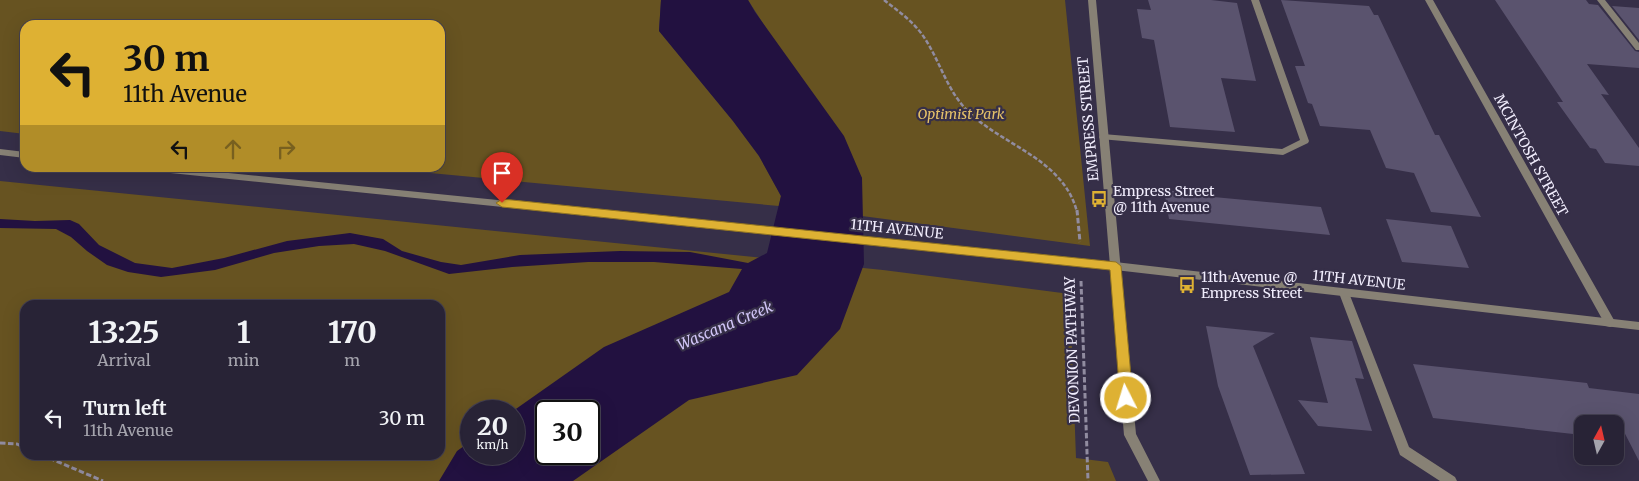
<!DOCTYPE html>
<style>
:root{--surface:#282336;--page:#342f42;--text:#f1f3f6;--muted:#a5a4ad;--line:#444051}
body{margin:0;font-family:Merriweather,serif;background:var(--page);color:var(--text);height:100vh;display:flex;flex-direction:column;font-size:19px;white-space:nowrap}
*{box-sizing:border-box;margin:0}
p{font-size:16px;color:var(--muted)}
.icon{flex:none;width:28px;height:28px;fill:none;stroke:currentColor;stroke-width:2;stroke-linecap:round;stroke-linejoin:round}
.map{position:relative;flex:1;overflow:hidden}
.drawer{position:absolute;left:20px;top:300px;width:425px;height:160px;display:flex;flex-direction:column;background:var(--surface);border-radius:15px;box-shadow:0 5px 20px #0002,0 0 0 1px var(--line)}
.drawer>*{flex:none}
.top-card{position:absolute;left:20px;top:20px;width:425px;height:152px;border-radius:15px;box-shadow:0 5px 20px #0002,0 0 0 1px var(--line);background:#deb133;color:#111;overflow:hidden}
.needle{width:32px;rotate:8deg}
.buttons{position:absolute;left:1574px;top:415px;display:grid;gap:10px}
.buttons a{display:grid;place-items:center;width:50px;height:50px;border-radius:10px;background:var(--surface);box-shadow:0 5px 20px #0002,0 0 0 1px var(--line);font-size:25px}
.speed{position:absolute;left:460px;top:400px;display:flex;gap:10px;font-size:25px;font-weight:700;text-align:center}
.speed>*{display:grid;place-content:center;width:65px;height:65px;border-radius:50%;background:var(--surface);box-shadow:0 5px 20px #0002,0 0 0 1px var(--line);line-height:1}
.speed small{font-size:12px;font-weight:400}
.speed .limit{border:2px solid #111;border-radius:8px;background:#fff;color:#111}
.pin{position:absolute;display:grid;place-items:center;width:42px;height:42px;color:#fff;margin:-51px -21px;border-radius:50% 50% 50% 0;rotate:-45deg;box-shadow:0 0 5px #0007}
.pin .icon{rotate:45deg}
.me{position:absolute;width:55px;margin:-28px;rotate:355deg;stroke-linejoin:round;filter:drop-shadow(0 0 4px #0008)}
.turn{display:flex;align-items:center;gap:18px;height:105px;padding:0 20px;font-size:22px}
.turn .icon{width:65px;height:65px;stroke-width:2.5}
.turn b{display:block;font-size:35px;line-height:42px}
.lanes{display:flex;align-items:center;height:48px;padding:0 20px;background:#0003;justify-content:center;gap:25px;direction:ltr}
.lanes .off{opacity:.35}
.eta{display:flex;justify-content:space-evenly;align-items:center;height:85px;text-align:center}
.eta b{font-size:30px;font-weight:700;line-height:35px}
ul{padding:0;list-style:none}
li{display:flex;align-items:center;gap:15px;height:65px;padding:0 20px}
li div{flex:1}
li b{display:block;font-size:19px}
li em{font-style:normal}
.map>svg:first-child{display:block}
.green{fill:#675321;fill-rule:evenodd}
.water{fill:#221140;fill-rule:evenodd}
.building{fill:#5a536e}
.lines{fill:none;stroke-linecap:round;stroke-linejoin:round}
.path-far1{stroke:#918ca0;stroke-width:2.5;stroke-dasharray:4.5 2;stroke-linecap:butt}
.path{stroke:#918ca0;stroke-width:3;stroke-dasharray:5.5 2.5;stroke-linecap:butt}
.service{fill:#878175;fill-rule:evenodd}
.minor{fill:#878175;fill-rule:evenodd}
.tertiary{fill:#878175;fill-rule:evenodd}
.route{fill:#deb133;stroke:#907321}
.labels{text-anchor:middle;stroke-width:4.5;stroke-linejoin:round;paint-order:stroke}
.park-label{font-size:14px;font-style:italic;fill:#e6c269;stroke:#362f48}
.street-label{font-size:14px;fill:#f1edfd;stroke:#362f48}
.poi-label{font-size:14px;fill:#f1edfd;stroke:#362f48;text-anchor:start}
.water-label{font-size:15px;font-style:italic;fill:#d0c4f6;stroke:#362f48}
</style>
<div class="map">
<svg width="1639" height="481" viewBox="0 0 1639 481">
<rect width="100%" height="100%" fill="#362f48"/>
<path class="green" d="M0,0H661L659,31L733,121L759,156L781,196L779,206L377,168H440V25H25V134L0,131Z
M748,0H1065L1090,246L862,216V178Z
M0,181L883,270L1070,294L1076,458L1108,462L1116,481H0ZM25,305H440V455H25ZM471,411H514V454H471ZM546,411H589V454H546Z"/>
<path class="water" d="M661,0H748L755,12L844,136L862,178L864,264L840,329L797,375L689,400L573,481H439L457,451L471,441V454H514L513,411L604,347L729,292L742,269L654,262H588L512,267L449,274L385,251L354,244L319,246L274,253L215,270L161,277L128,272L107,265L87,251L71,237L56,229L0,228V219L35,221L70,220L79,224L99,245L135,263L172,268L224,258L287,241L350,233L383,239L402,251L441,262L461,265L520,255L620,251L690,252L748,263L767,253L781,196L759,156L733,121L659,31ZM546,411H589V454H546Z"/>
<path class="building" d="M1148,0H1211L1237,3L1256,81L1221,78L1235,132L1170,127L1154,40L1142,38L1137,9L1151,10Z
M1281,0L1369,6L1374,15H1378L1435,135H1439L1442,141L1481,217L1431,212L1414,173L1386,168L1370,130L1320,126L1312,104L1308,103L1295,66H1305Z
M1495,0H1586L1589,4L1598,5L1635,51L1639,52V68L1587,64L1609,95L1601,94L1639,148V166L1605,163L1596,149L1590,148L1557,102H1563Z
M1612,6L1639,8V40Z
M1164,190L1203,194V196L1321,207L1330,235L1169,219Z
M1386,219L1451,226L1469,268L1402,262Z
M1206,326L1275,333L1253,346L1305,474L1250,475L1218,386Z
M1310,337L1352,341L1364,379L1355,378L1372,431L1318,426L1298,400L1328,403Z
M1413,364L1587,383L1589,388L1639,394V461L1620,424H1582V435L1433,418Z"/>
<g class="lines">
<path class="path-far1" d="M884,0C897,10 911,20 921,33C941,60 946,93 973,116C1008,147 1064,161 1077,212"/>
<path class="path" d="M1077,210L1080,242
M1081,281L1088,481
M0,443L17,444L25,448
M42,455L103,481"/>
<path class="service" d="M1251,0H1259L1309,141L1308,143L1283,155L1100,139L1099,137L1100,135L1103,134L1282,149L1300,140Z
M1597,0H1605L1639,43V50H1636Z
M1344,289L1348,290L1349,293L1409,447L1455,477L1457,481H1440L1400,455L1339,293L1340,290Z"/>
<path class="minor" d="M1088,0H1096L1136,434L1160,481H1148L1124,435Z
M1425,0H1433L1614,320L1615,323L1614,326L1610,327L1606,326Z"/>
<path class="tertiary" d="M0,149L25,152V158L0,155Z
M147,168H178L1115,262L1639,322V330L1115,270L151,171L148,170Z"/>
</g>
<path class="route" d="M502,199L1116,262L1121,266L1133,398L1131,402L1126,404L1122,402L1120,398L1110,270L502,207L496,203Z"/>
<defs>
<g id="bus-bare" transform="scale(1.35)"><path d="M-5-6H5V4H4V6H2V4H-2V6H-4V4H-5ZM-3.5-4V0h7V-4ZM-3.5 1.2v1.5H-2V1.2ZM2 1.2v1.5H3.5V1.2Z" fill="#deb133" stroke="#362f48" stroke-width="2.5" paint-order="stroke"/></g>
</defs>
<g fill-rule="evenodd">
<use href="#bus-bare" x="1099" y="199"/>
<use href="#bus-bare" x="1187" y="285"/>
</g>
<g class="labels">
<g class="park-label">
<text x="961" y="119">Optimist Park</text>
</g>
<g class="street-label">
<text transform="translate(1088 119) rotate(-95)" y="5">EMPRESS STREET</text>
<text transform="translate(1531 155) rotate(61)" y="5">MCINTOSH STREET</text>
<text transform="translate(897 229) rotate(6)" y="5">11TH AVENUE</text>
<text transform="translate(1359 280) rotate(6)" y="5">11TH AVENUE</text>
<text transform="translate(1072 350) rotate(-92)" y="5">DEVONION PATHWAY</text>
</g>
<g class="poi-label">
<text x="1113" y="196">Empress Street<tspan x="1113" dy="16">@ 11th Avenue</tspan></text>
<text x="1201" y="282">11th Avenue @<tspan x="1201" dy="16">Empress Street</tspan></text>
</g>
<g class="water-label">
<text transform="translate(725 326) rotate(-23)" y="5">Wascana Creek</text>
</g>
</g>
</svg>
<div class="buttons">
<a><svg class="needle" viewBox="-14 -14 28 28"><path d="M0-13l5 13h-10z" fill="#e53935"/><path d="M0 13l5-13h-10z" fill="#a5a4ad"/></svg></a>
</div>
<div class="speed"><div>20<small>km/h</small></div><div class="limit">30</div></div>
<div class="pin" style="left:502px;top:203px;background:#d93025"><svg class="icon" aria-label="arrive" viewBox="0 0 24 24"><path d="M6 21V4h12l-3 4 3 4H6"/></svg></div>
<svg class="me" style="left:1126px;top:398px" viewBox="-20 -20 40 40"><circle r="17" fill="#deb133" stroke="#fff" stroke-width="3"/><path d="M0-11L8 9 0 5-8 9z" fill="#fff"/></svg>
<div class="top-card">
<div class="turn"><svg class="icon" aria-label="left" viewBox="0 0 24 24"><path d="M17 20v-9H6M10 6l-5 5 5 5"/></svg><div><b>30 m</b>11th Avenue</div></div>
<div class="lanes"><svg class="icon" aria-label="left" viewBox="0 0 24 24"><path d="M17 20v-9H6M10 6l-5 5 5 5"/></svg><svg class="icon off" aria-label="ahead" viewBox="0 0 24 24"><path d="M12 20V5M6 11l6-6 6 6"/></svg><svg class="icon off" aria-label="right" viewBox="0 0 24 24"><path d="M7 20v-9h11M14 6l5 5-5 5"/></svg></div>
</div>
<section class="drawer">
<div class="eta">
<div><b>13:25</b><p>Arrival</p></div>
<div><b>1</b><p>min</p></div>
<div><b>170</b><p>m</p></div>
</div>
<ul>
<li><svg class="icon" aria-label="left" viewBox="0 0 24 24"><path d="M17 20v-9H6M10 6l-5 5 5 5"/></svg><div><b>Turn left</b><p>11th Avenue</p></div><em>30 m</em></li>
</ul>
</section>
</div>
